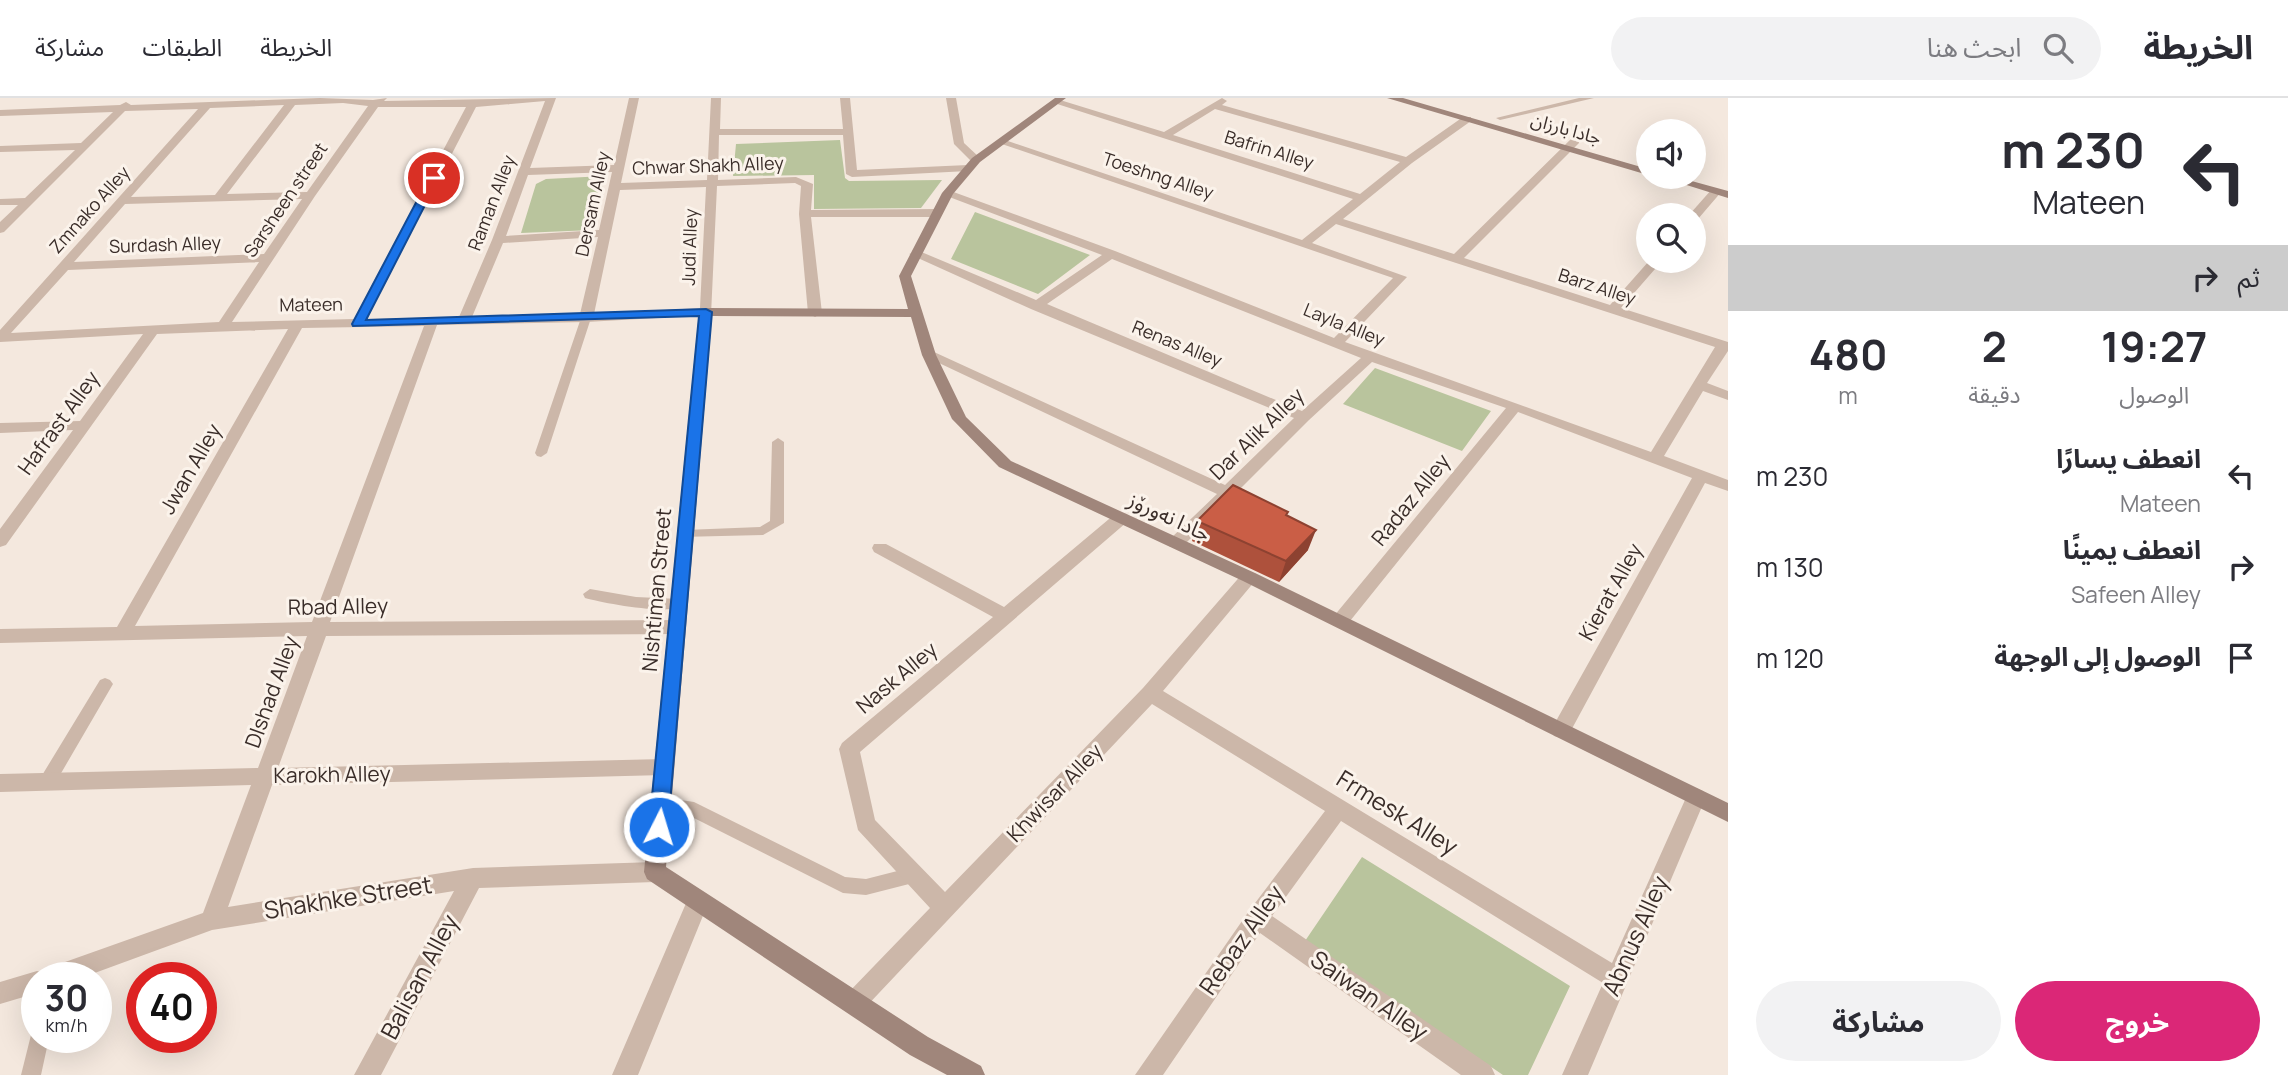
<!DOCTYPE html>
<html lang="ar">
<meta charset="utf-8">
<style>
:root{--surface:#fff;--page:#f2f2f3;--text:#2b2b33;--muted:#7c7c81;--line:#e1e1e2;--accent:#db2777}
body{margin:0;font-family:Manrope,"Noto Sans Arabic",sans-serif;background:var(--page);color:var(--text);direction:rtl;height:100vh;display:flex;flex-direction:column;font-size:26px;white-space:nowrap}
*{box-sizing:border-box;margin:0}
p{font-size:23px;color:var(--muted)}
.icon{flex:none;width:38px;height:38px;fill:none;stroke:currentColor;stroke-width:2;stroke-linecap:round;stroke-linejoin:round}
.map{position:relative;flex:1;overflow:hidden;direction:ltr}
.details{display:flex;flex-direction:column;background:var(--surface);width:560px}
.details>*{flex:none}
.top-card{background:#fff;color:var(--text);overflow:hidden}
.fabs{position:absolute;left:1636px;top:21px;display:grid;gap:14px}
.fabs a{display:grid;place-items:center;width:70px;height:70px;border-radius:50%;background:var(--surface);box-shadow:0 7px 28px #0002;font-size:35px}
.speed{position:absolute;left:21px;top:864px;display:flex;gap:14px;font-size:35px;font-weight:700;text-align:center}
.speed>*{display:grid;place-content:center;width:91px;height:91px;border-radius:50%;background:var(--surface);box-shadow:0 7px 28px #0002;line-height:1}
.speed small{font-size:18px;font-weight:400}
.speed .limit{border:10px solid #d22;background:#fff;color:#111}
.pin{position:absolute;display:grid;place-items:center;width:60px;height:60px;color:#fff;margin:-30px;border:4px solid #fff;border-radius:50%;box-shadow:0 2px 7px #0007}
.me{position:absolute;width:77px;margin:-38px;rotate:5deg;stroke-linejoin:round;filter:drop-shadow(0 0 5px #0008)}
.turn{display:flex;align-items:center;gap:24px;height:147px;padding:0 28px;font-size:32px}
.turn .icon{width:91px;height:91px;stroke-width:2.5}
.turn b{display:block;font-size:49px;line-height:60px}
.then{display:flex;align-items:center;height:66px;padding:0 28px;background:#0003;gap:14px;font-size:26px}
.eta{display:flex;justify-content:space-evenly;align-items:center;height:119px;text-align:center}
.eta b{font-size:42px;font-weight:700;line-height:49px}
.cta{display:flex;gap:14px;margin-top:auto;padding:14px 28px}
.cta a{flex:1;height:80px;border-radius:42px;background:var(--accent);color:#fff;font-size:28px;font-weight:700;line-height:80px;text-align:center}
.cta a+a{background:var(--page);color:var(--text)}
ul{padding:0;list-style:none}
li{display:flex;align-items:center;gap:21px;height:91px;padding:0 28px}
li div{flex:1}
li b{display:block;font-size:26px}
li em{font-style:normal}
header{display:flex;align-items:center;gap:42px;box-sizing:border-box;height:98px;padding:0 35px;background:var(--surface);border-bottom:2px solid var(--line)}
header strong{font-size:33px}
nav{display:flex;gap:38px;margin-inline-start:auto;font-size:24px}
.search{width:490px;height:63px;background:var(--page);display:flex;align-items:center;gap:18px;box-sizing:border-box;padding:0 24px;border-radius:38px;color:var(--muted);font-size:26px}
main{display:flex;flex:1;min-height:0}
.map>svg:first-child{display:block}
.green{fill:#b9c49d}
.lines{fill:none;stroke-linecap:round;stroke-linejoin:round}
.lane{fill:#ccb7a9;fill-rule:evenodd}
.street{fill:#ccb7a9;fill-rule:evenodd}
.secondary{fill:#a0867b;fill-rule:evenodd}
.wall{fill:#ae513c}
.shaded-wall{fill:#8d4231}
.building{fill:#ca5e46;stroke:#8d4231;stroke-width:2}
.route{fill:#1a73e8;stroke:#114b97;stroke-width:2}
.labels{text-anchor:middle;stroke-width:6;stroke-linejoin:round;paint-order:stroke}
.far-street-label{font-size:18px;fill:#3a2d29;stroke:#fbf3eb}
.street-label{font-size:21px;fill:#3a2d29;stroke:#fbf3eb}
.near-street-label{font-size:24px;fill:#3a2d29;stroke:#fbf3eb}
</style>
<header>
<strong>الخريطة</strong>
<div class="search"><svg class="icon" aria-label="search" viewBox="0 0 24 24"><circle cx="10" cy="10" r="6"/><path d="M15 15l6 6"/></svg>ابحث هنا</div>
<nav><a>الخريطة</a><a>الطبقات</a><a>مشاركة</a></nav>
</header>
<main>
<section class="details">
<div class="top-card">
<div class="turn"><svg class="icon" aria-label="left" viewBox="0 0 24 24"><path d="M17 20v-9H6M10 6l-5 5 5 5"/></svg><div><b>230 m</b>Mateen</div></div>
<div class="then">ثم<svg class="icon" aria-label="right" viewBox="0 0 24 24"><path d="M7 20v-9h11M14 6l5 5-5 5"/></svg></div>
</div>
<div class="eta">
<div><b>19:27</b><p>الوصول</p></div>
<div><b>2</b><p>دقيقة</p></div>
<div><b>480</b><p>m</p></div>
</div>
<ul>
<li><svg class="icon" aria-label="left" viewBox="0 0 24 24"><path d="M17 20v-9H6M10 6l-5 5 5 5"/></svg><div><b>انعطف يسارًا</b><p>Mateen</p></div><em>230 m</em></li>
<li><svg class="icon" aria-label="right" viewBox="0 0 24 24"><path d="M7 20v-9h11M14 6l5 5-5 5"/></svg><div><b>انعطف يمينًا</b><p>Safeen Alley</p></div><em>130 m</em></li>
<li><svg class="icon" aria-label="arrive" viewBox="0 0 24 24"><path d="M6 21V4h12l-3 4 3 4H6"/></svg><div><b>الوصول إلى الوجهة</b></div><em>120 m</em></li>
</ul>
<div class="cta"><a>خروج</a><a>مشاركة</a></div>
</section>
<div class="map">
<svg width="1728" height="977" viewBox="0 0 1728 977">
<rect width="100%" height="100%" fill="#f4e8de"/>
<path class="green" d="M840,42L845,80L849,83L942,82L921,110L814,111V77L733,78L736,46Z
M605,78L593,132L521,135L536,86L546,81Z
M975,114L1090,157L1038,196L951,161Z
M1375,270L1491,313L1462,353L1343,306Z
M1362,759L1570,888L1528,977H1503L1305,843Z"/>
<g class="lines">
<path class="lane" d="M1579,0H1594L1500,22L1496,20Z
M586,217L591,220L547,355L541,359L537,358L535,355L581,220Z
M778,340L784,344V425L763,437L680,439L678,436L680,433L685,432L760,429L770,423L772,344Z
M590,491L636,499L679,501L686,506C675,519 603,505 585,500L583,496Z
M105,580L110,582L113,586L53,689L47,691L41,689L39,684L41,679L100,582Z
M661,699L694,704L845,779L866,781L913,769L919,771L922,777L919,783L913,785L866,797L843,795L686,716L655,711L653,706L655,701Z
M37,931V940H49L41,977H21L32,933Z"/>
<path class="street" d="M320,0L373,2L387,0L384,3L556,0L530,70L614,67L629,0H639L621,85L707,82L711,0H721L720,31H843L840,0H850L857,72L968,67L973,70L968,73L852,79L846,76L843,37H719L718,82L796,79L813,86L811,112L937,111L943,115L937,119H811L822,215L815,219L808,215L799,116L801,88L795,85L717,88L711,217L586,224L437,227L330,524L677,522L683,524L686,529L683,534L677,536L326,538L278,670L664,661L671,663L674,669L671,675L664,677L272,687L228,809L473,770L655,764L663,767L666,774L663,781L655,784L479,790L381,977H354L454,793L212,832L81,880H37V895L0,906V884L37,873L42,874L51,869L203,815L251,687L0,694V676L258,670L307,538L0,545V531L117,529L288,231L157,236L6,447L0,449V431L73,332L0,335V325L80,323L143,236L0,244V232L198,11L125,13L4,134L0,135V124L18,107H0V101L25,100L75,52L0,54V48L81,45L113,14L0,18V12L120,7L126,4L131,7ZM545,3L492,142L459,219L367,221L476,9ZM343,5L368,8L307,94L227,96L295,7ZM284,7L215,97L131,99L210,10ZM378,9H466L354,221L232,224L315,98ZM612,74L599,132L506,138L528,77ZM706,89L700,210L594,216L620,92ZM302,101L264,156L74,164L125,106ZM598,139L580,216L472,219L503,145ZM259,164L219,224L11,235L68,172ZM424,228L312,524L135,528L302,230Z
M946,0H956L964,45L980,60V64H972L954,46Z
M1222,0L1227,3L1222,7L1406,59L1463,19H1471V23L1412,65L1343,121L1454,156L1571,41H1579V45L1464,160L1610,207L1649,163H1662L1621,210L1728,244V253L1707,285L1728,293V302L1703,293L1664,358L1728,382V393L1705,385L1568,638L1561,640L1554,638L1551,632L1692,380L1518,314L1346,528H1334L1331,523L1334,518L1506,310L1372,264L1309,322L1182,449H1170L1168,445L1170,441L1217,396L922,257L929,253L934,254L1225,387L1294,320L1031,211L909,156L919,153L1036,202L1102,157L944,97V93L948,92L1115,153L1334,240L1393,180L996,44L1005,42L1302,142L1353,101L1051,4L1060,2L1164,34ZM1215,11L1400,64L1360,96L1173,37ZM1336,126L1715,249L1651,354L1345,244L1407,179L1312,145ZM1112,161L1361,260L1302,313L1047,206Z
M1712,91L1722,93L1698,121L1694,123V117H1689Z
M1121,415L1127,416L1129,420L1127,424L860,654L875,722L945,794L1143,590L1243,475H1255L1258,479L1255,483L1163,593L1612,865L1689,693L1696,690L1703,693L1706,699L1588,977H1562L1603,885L1341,723L1272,818L1491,968L1495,977H1461L1260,835L1163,977H1135L1249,813L1325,713L1152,606L862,913L854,917L846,913L842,905L846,897L930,810L858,732L839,651L842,645L993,519L874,454L872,450L874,446H886L1004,509L1115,416Z
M698,793L706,796L709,803L638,977H612L690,796Z"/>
<path class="secondary" d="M1055,0H1066L980,64L953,96L911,178L936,257L966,319L1011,363L1255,475L1728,705V724L1243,483L999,369L952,321L922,257L911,219L712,218L666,769L928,939L981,968L985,977H947L910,957L647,781L644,774L699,214L706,210L908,211L899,178L942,95L972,60Z
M1387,0H1403L1648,71V77Z
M1661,79H1677L1728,93V100Z"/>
</g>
<path class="wall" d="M1288,414L1287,417L1308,452L1279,484L1192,443L1197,423Z"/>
<path class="shaded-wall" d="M1316,432L1308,452L1279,484L1286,463Z"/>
<path class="building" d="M1233,387L1288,414L1286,417L1316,432L1286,463L1197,423Z"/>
<path class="route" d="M434,77L439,80L366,222L706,211L712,214L668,729L666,735L659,737L652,735L649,729L699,218L353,228L352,226L429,80Z"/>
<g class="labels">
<g class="far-street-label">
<text transform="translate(1566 31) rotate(16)" y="6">جادا بارزان</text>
<text transform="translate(1269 52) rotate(17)" y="6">Bafrin Alley</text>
<text transform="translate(708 68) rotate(-2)" y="6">Chwar Shakh Alley</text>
<text transform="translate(1158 78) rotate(18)" y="6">Toeshng Alley</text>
<text transform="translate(286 102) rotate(-56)" y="6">Sarsheen street</text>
<text transform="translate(492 105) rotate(-69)" y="6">Raman Alley</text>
<text transform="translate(593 106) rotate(-78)" y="6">Dersam Alley</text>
<text transform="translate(90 112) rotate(-48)" y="6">Zmnako Alley</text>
<text transform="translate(165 147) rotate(-2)" y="6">Surdash Alley</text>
<text transform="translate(690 149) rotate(-88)" y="6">Judi Alley</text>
<text transform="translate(1597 189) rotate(18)" y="6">Barz Alley</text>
<text transform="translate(311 207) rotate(-1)" y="6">Mateen</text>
<text transform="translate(1344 227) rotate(22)" y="6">Layla Alley</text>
<text transform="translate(1177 246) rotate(22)" y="6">Renas Alley</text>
</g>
<g class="street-label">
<text transform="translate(59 325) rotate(-54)" y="7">Hafrast Alley</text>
<text transform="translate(1257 336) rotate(-44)" y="7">Dar Alik Alley</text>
<text transform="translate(191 371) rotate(-60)" y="7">Jwan Alley</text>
<text transform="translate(1411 402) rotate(-51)" y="7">Radaz Alley</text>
<text transform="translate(1169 419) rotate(25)" y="7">جادا نەورۆز</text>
<text transform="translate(657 492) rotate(-85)" y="7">Nishtiman Street</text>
<text transform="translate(1611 494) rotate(-61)" y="7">Kierat Alley</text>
<text transform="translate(338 509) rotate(-1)" y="7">Rbad Alley</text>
<text transform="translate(897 580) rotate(-40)" y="7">Nask Alley</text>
<text transform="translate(272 594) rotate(-70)" y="7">Dlshad Alley</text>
<text transform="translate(332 677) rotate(-1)" y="7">Karokh Alley</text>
<text transform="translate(1055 695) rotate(-46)" y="7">Khwisar Alley</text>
</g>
<g class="near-street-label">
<text transform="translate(1397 715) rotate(32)" y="8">Frmesk Alley</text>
<text transform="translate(348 800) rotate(-9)" y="8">Shakhke Street</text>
<text transform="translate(1636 838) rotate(-66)" y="8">Abnus Alley</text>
<text transform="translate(1242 842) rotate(-55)" y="8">Rebaz Alley</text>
<text transform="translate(420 879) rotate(-62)" y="8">Balisan Alley</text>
<text transform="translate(1369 898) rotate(35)" y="8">Saiwan Alley</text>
</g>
</g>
</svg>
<div class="fabs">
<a><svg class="icon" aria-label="sound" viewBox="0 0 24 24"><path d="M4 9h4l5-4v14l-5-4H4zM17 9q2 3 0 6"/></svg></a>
<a><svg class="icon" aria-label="search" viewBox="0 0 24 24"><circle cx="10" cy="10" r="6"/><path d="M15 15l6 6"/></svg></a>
</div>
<div class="speed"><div>30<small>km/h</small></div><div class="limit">40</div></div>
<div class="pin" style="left:434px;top:80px;background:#d93025"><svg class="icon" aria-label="arrive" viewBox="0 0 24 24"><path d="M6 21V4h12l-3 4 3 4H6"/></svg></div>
<svg class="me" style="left:659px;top:729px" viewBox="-20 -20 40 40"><circle r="17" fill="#1a73e8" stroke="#fff" stroke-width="3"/><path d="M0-11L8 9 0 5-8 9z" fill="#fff"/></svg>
</div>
</main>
